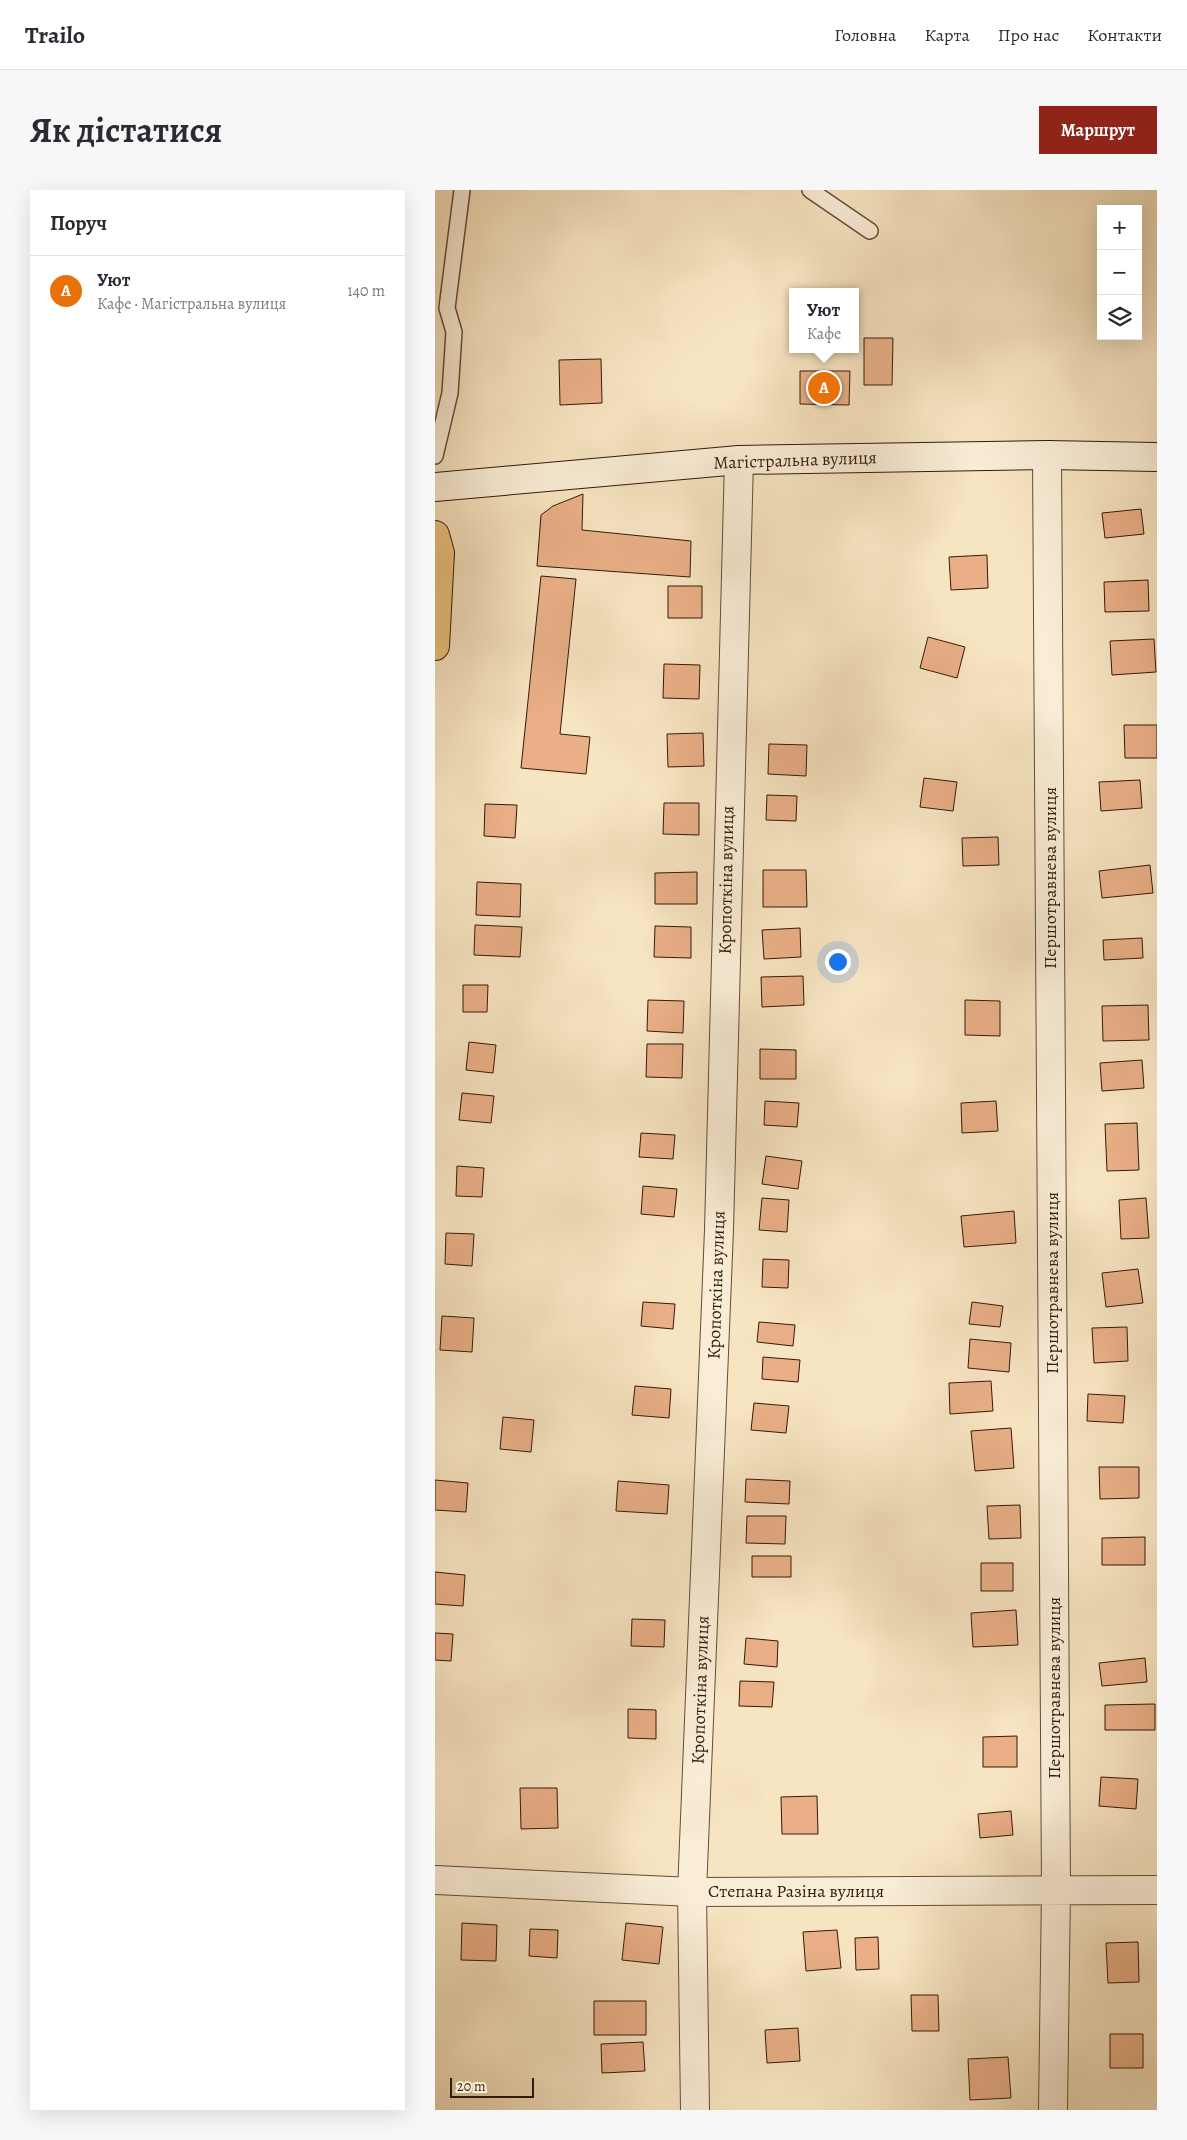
<!DOCTYPE html>
<html lang="uk">
<meta charset="utf-8">
<style>
:root{--surface:#fff;--page:#f7f7f7;--text:#2b2b33;--muted:#7c7c81;--line:#e1e1e2;--accent:#8f2418}
body{margin:0;font-family:Alegreya,serif;background:var(--page);color:var(--text)}
.controls{position:absolute;right:15px;top:15px;display:grid;overflow:hidden;border-radius:0px;box-shadow:0 5px 20px #0002}
.controls button{width:45px;height:45px;display:grid;place-items:center;padding:0;border:0;border-bottom:1px solid var(--line);background:var(--surface);color:var(--text);font:25px sans-serif}
.scale{position:absolute;left:15px;bottom:12px;width:84px;box-sizing:border-box;padding-left:5px;border:2px solid #331a09;border-top:0;font-size:14px;line-height:18px;white-space:nowrap;color:#331a09;-webkit-text-stroke:4px #faedd7;paint-order:stroke}
.you{position:absolute;left:402px;top:771px;width:18px;height:18px;margin:-12px;border:4px solid #fff;border-radius:50%;background:#1a73e8;box-shadow:0 0 0 8px #1a73e833}
.badge{display:grid;place-items:center;width:32px;height:32px;border-radius:50%;background:var(--accent);color:#fff;font-size:16px;font-weight:700}
.pin{position:absolute;translate:-50% -50%;border:2px solid #fff;box-shadow:0 1px 5px #0006}
.popup{position:absolute;left:354px;top:98px;width:70px;height:65px;box-sizing:border-box;display:grid;place-content:center;border-radius:0px;background:var(--surface);filter:drop-shadow(0 1px 4px #0005);font-size:16px;white-space:nowrap;color:var(--muted)}
.popup b{font-size:19px;color:var(--text)}
.popup::after{content:'';position:absolute;left:50%;top:100%;margin-left:-10px;border:10px solid transparent;border-top-color:var(--surface)}
.list{margin:0;padding:0;list-style:none}
h2{display:flex;justify-content:space-between;align-items:center;height:65px;margin:0;padding:0 20px;font-size:21px}
h2 small{font-size:16px;font-weight:400;color:var(--muted)}
.list li{display:grid;grid-template-columns:32px 1fr auto;gap:15px;align-items:center;box-sizing:border-box;height:70px;padding:0 20px;border-top:1px solid var(--line)}
.list b{display:block;font-size:19px;white-space:nowrap}
.list p{margin:0;font-size:16px;white-space:nowrap;color:var(--muted)}
.list em{font-size:16px;font-style:normal;color:var(--muted)}
.icon{flex:none;width:28px;height:28px;fill:none;stroke:currentColor;stroke-width:2;stroke-linecap:round;stroke-linejoin:round}
.map{position:relative;flex:none;width:722px;height:1920px;overflow:hidden;border-radius:0px}
header{display:flex;align-items:center;gap:30px;box-sizing:border-box;height:70px;padding:0 25px;background:var(--surface);border-bottom:1px solid var(--line)}
header strong{font-size:24px}
nav{display:flex;gap:28px;margin-inline-start:auto;font-size:18px}
.intro{display:flex;align-items:center;justify-content:space-between;box-sizing:border-box;height:120px;padding:0 30px}
h1{margin:0;font-size:35px}
.button{padding:12px 22px;border-radius:0px;background:var(--accent);color:#fff;font-size:18px;font-weight:700}
main{display:flex;gap:30px;padding:0 30px}
aside{flex:1;background:var(--surface);border-radius:0px;box-shadow:0 5px 20px #0002}
.map>svg:first-child{display:block}
.building{fill:#eaaf87;stroke:#331a09}
.lines{fill:none;stroke-linecap:round;stroke-linejoin:round}
.lane-casing{stroke:#644c37;stroke-width:18}
.street-casing{stroke:#644c37;stroke-width:30}
.secondary-casing{stroke:#331a09;stroke-width:30}
.primary-casing{stroke:#331a09;stroke-width:30}
.lane{stroke:#faedd7;stroke-width:15}
.street{stroke:#faedd7;stroke-width:28}
.secondary{stroke:#faedd7;stroke-width:28}
.primary{stroke:#ecc280;stroke-width:28}
.labels{text-anchor:middle;dominant-baseline:central;stroke-width:4;stroke-linejoin:round;paint-order:stroke}
.street-label{font-size:18px;fill:#331a09;stroke:#faedd7}
</style>
<header>
<strong>Trailo</strong>
<nav><a>Головна</a><a>Карта</a><a>Про нас</a><a>Контакти</a></nav>
</header>
<div class="intro"><h1>Як дістатися</h1><a class="button">Маршрут</a></div>
<main>
<aside>
<h2>Поруч<small></small></h2>
<ul class="list">
<li><span class="badge" style="background:#e8710a">A</span><div><b>Уют</b><p>Кафе · Магістральна вулиця</p></div><em>140 m</em></li>
</ul>
</aside>
<div class="map">
<svg width="722" height="1920" viewBox="0 0 722 1920">
<rect width="100%" height="100%" fill="#f7e4c1"/>
<filter id="stains"><feTurbulence type="fractalNoise" baseFrequency=".004" numOctaves="4"/><feColorMatrix values="0 0 0 0 .2 0 0 0 0 .09 0 0 0 0 .02 0 0 0 .5 -.17"/></filter>
<radialGradient id="worn" r=".72"><stop offset=".6" stop-color="#630" stop-opacity="0"/><stop offset="1" stop-color="#630" stop-opacity=".3"/></radialGradient>
<!-- building -->
<path class="building" d="M429,148h29l-1,47h-28z
M166,169l1,44 -42,2 -1,-45z
M365,181h50l-1,34 -49,-1z
M148,304l-1,36 109,11 -1,36 -153,-11 4,-51 12,-9z
M706,319l3,25 -39,4 -3,-25z
M552,365l1,33 -37,2 -2,-33z
M106,386l35,3 -16,155 30,3 -4,37 -65,-6z
M713,390l1,31 -44,1 -1,-30z
M233,396h34v32h-34z
M493,447l37,10 -8,31 -37,-10z
M719,449l2,33 -44,3 -2,-34z
M229,474l36,1 -1,34 -36,-1z
M689,535h33v33h-32z
M268,543l1,33 -36,1 -1,-33z
M334,554l38,1 -1,31 -38,-2z
M489,588l33,4 -4,29 -33,-4z
M705,590l2,28 -41,3 -2,-29z
M332,605l30,1 -1,25 -30,-1z
M229,613h35v32l-36,-1z
M50,614l32,1 -2,33 -31,-2z
M563,647l1,28 -36,1 -1,-28z
M715,675l3,28 -51,5 -3,-27z
M328,680h43l1,37h-44z
M262,682v32h-42v-31z
M42,692l44,2 -1,33 -44,-2z
M40,735l47,2 -2,30 -46,-2z
M220,736l36,1v31l-37,-1z
M365,738l1,29 -37,2 -2,-29z
M707,748l1,20 -39,2 -1,-20z
M368,786l1,29 -42,2 -1,-30z
M28,795h25l-1,27h-24z
M213,810l36,1 -1,32 -36,-2z
M530,810l35,1v35l-35,-1z
M713,815l1,35 -46,1 -1,-35z
M34,852l27,3 -3,28 -27,-3z
M212,854h36l-1,34 -36,-1z
M325,859l36,1v29h-36z
M707,870l2,28 -42,3 -2,-28z
M27,903l32,3 -3,27 -32,-3z
M330,911l34,2 -2,24 -33,-2z
M561,911l2,30 -36,2 -1,-30z
M702,933l2,47 -32,1 -2,-47z
M206,943l34,2 -2,24 -34,-2z
M331,966l36,5 -4,28 -36,-5z
M22,976l27,2 -2,29 -26,-1z
M208,996l34,3 -3,28 -33,-3z
M327,1008l27,2 -2,32 -28,-2z
M711,1008l3,40 -28,1 -2,-39z
M579,1021l2,32 -52,4 -3,-31z
M11,1043l28,1 -2,32 -27,-2z
M328,1069l26,1 -1,28 -26,-1z
M703,1079l5,34 -37,4 -4,-34z
M208,1112l32,2 -2,25 -32,-3z
M537,1112l31,4 -3,21 -31,-3z
M7,1126l32,2 -2,34 -32,-2z
M324,1132l36,3 -2,21 -36,-4z
M692,1137l1,34 -34,2 -2,-35z
M535,1149l41,4 -2,29 -41,-4z
M328,1167l37,3 -2,22 -36,-3z
M556,1191l2,30 -43,3 -1,-31z
M200,1196l36,3 -2,29 -37,-3z
M653,1204l37,2 -2,27 -36,-2z
M319,1213l35,3 -3,27 -35,-3z
M68,1227l31,3 -3,32 -31,-3z
M576,1238l3,40 -39,3 -4,-40z
M664,1277h40v31l-39,1z
M311,1289l44,2 -1,23 -44,-2z
M0,1290l33,3 -2,29 -31,-2z
M183,1291l51,4 -2,29 -51,-3z
M585,1315l1,33 -32,1 -2,-33z
M312,1326h39l-1,28 -39,-1z
M710,1347v28h-43v-27z
M317,1366h39v21h-39z
M546,1373h32v28h-32z
M0,1382l30,3 -2,31 -28,-2z
M581,1420l2,35 -45,2 -2,-34z
M197,1429l33,1 -1,27 -33,-1z
M0,1443l18,1 -2,27 -16,-1z
M311,1448l32,3 -1,26 -33,-3z
M710,1468l2,24 -45,4 -3,-23z
M305,1491l34,1 -2,25 -33,-1z
M720,1514v26h-50v-25z
M193,1519l28,1v29l-28,-1z
M582,1546v31h-34v-30z
M666,1587l37,2 -2,30 -37,-3z
M85,1598h37l1,40 -37,1z
M382,1606l1,38h-36l-1,-37z
M576,1621l2,24 -33,3 -2,-24z
M27,1733l35,2 -1,36 -35,-1z
M191,1733l37,4 -4,37 -37,-4z
M95,1739l28,1 -1,28 -28,-2z
M402,1740l4,38 -35,3 -3,-39z
M443,1747l1,32 -23,1 -1,-32z
M703,1752l1,40 -31,1 -2,-40z
M476,1805h27l1,36h-27z
M159,1811h52v34h-52z
M363,1838l2,33 -33,2 -2,-33z
M675,1844h33v34h-33z
M208,1852l2,29 -43,2 -1,-29z
M573,1867l3,41 -41,2 -2,-41z"/>
<g class="lines">
<defs>
<path id="lane" d="M375,0l60,41
M0,266l15,-63 4,-61 -7,-24 15,-118"/>
<path id="street" d="M612,265l9,1435 -3,220
M0,1690l257,12 465,-2
M260,1920l-3,-218 27,-662 20,-770"/>
<path id="secondary" d="M0,297l304,-27 308,-5 110,2"/>
<path id="primary" d="M0,345l5,18 -5,93"/>
</defs>
<!-- lane casing -->
<use href="#lane" class="lane-casing"/>
<!-- street casing -->
<use href="#street" class="street-casing"/>
<!-- secondary casing -->
<use href="#secondary" class="secondary-casing"/>
<!-- primary casing -->
<use href="#primary" class="primary-casing"/>
<!-- lane -->
<use href="#lane" class="lane"/>
<!-- street -->
<use href="#street" class="street"/>
<!-- secondary -->
<use href="#secondary" class="secondary"/>
<!-- primary -->
<use href="#primary" class="primary"/>
</g>
<g class="labels">
<!-- street labels -->
<g class="street-label">
<text transform="translate(360 270) rotate(-2)">Магістральна вулиця</text>
<text transform="translate(615 688) rotate(-90)">Першотравнева вулиця</text>
<text transform="translate(291 690) rotate(-89)">Кропоткіна вулиця</text>
<text transform="translate(617 1093) rotate(-90)">Першотравнева вулиця</text>
<text transform="translate(281 1095) rotate(-88)">Кропоткіна вулиця</text>
<text transform="translate(619 1498) rotate(-90)">Першотравнева вулиця</text>
<text transform="translate(265 1500) rotate(-88)">Кропоткіна вулиця</text>
<text x="361" y="1701">Степана Разіна вулиця</text>
</g>
</g>
<rect width="100%" height="100%" filter="url(#stains)"/>
<rect width="100%" height="100%" fill="url(#worn)"/>
</svg>
<div class="controls">
<button>+</button>
<button>−</button>
<button><svg class="icon" aria-label="layers" viewBox="0 0 24 24"><path d="M12 4l9 5-9 5-9-5zM3 14l9 5 9-5"/></svg></button>
</div>
<div class="scale">20 m</div>
<div class="you"></div>
<div class="pin badge" style="left:389px;top:198px;background:#e8710a">A</div>
<div class="popup"><b>Уют</b>Кафе</div>
</div>
</main>
